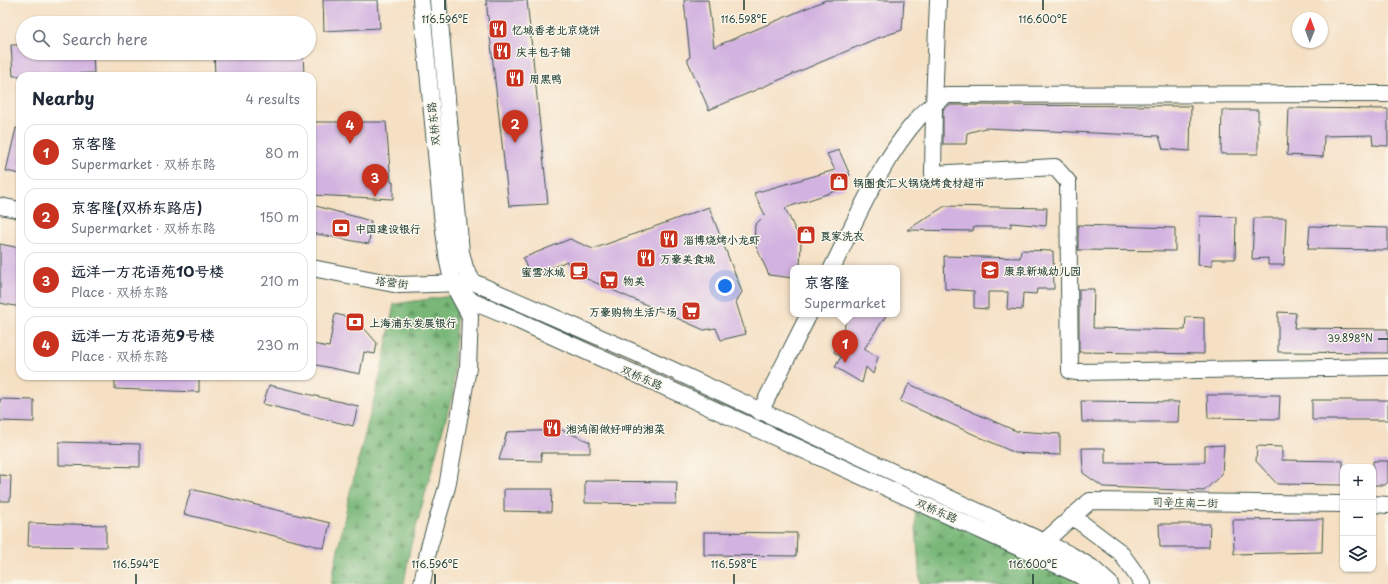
<!DOCTYPE html>
<meta charset="utf-8">
<style>
:root{--surface:#fff;--page:#f6f6f7;--text:#1f2937;--muted:#747a83;--line:#e0e1e3;--accent:#c8321e}
body{margin:0;font-family:"Playpen Sans","LXGW WenKai TC",sans-serif;background:var(--page);color:var(--text)}
.controls{position:absolute;right:12px;bottom:12px;display:grid;overflow:hidden;border-radius:8px;box-shadow:0 1px 3px #0004}
.controls button{width:36px;height:36px;display:grid;place-items:center;padding:0;border:0;border-bottom:1px solid var(--line);background:var(--surface);color:var(--text);font:20px sans-serif}
.compass{position:absolute;left:1292px;top:12px;width:36px;height:36px;border-radius:50%;background:var(--surface);box-shadow:0 1px 3px #0004;rotate:1deg}
.you{position:absolute;left:725px;top:286px;width:14px;height:14px;margin:-10px;border:3px solid #fff;border-radius:50%;background:#1a73e8;box-shadow:0 0 0 6px #1a73e833}
.badge{display:grid;place-items:center;width:26px;height:26px;border-radius:50%;background:var(--accent);color:#fff;font-size:13px;font-weight:700}
.pin{position:absolute;translate:-50% -33px;filter:drop-shadow(0 1px 2px #0008)}
.pin::after{content:'';position:absolute;top:21px;width:14px;height:12px;background:inherit;clip-path:polygon(0 0,100% 0,50% 100%)}
.popup{position:absolute;left:790px;top:265px;width:110px;height:52px;box-sizing:border-box;display:grid;place-content:center;border-radius:8px;background:var(--surface);filter:drop-shadow(0 1px 3px #0005);font-size:13px;white-space:nowrap;color:var(--muted)}
.popup b{font-size:15px;color:var(--text)}
.popup::after{content:'';position:absolute;left:50%;top:100%;margin-left:-8px;border:8px solid transparent;border-top-color:var(--surface)}
.list{margin:0;padding:0;list-style:none}
h2{display:flex;justify-content:space-between;align-items:center;height:52px;margin:0;padding:0 16px;font-size:17px}
h2 small{font-size:13px;font-weight:400;color:var(--muted)}
.list li{display:grid;grid-template-columns:26px 1fr auto;gap:12px;align-items:center;box-sizing:border-box;height:56px;margin:0 8px 8px;padding:0 8px;border:1px solid var(--line);border-radius:12px}
.list b{display:block;font-size:15px;white-space:nowrap}
.list p{margin:0;font-size:13px;white-space:nowrap;color:var(--muted)}
.list em{font-size:13px;font-style:normal;color:var(--muted)}
.icon{flex:none;width:22px;height:22px;fill:none;stroke:currentColor;stroke-width:2;stroke-linecap:round;stroke-linejoin:round}
.map{position:relative;flex:none;width:1388px;height:584px;overflow:hidden}
.search{position:absolute;background:var(--surface);box-shadow:0 1px 3px #0004;left:16px;top:16px;width:300px;height:44px;display:flex;align-items:center;gap:10px;box-sizing:border-box;padding:0 14px;border-radius:22px;color:var(--muted);font-size:15px}
.panel{position:absolute;background:var(--surface);box-shadow:0 1px 3px #0004;left:16px;top:72px;width:300px;height:308px;border-radius:12px}
.map>svg:first-child{display:block}
.forest{fill:url(#forest-firs);stroke:#4c7a56}
.building{fill:#d2b2e0}
.lines{fill:none;stroke-linecap:round;stroke-linejoin:round}
.minor-casing{stroke:#3f554a;stroke-width:18}
.minor{stroke:#fff;stroke-width:16}
.ticks{fill:none;stroke:#1f3d34;stroke-width:1.5}
.labels{text-anchor:middle;dominant-baseline:central;stroke-width:3;stroke-linejoin:round;paint-order:stroke}
.poi-label{font-size:11px;font-weight:bold;fill:#1f3d34;stroke:#fbf7ec;text-anchor:start}
.street-label{font-size:11px;fill:#1f3d34;stroke:#fbf7ec}
.ticks-label{font-size:10px;text-anchor:middle;fill:#1f3d34;stroke:#fbf7ec;stroke-width:3;stroke-linejoin:round;paint-order:stroke}
</style>
<div class="map">
<svg width="1388" height="584" viewBox="0 0 1388 584">
<defs>
<pattern id="forest-firs" width="22" height="20" patternUnits="userSpaceOnUse"><rect width="22" height="20" fill="#78b778"/><path d="M5 1l3.5 6h-7zM16 11l3.5 6h-7z" fill="#629663"/></pattern>
</defs>
<rect width="100%" height="100%" fill="#fbf7ec"/>
<filter id="ink" filterUnits="userSpaceOnUse"><feTurbulence type="fractalNoise" baseFrequency=".025" numOctaves="2"/><feDisplacementMap in="SourceGraphic" scale="8" xChannelSelector="R" yChannelSelector="G"/><feConvolveMatrix kernelMatrix="1 2 1 2 8 2 1 2 1" color-interpolation-filters="sRGB"/></filter>
<filter id="wash" filterUnits="userSpaceOnUse"><feTurbulence type="fractalNoise" baseFrequency=".012" numOctaves="4" result="noise"/><feDisplacementMap in="SourceGraphic" scale="16" xChannelSelector="R" yChannelSelector="G"/><feGaussianBlur stdDeviation="0.9" result="paint"/><feColorMatrix in="noise" values="0 0 0 0 0 0 0 0 0 0 0 0 0 0 0 0 0 1.4 0 .05"/><feComposite in="paint" operator="in"/></filter>
<g filter="url(#wash)">
<rect width="100%" height="100%" fill="#f5e0c4"/>
<!-- forest -->
<path class="forest" d="M457,295l-4,98 -43,156 -6,35h-73l18,-88 33,-128 12,-64z
M914,499l169,85h-163z"/>
<g id="blocks">
<!-- building -->
<path class="building" d="M323,0h55l2,28 -56,3z
M486,0h41l21,204 -39,2z
M684,0h24l6,47 112,-47h78l-2,30 -27,9 -166,71 -22,-51 3,-2z
M11,45h12v8h70l1,20 -81,3z
M214,53h89l1,23h-89z
M949,105l242,1 -1,45 -27,-2 -4,-13 -174,-8 -18,5 -1,11h-23v-35z
M1289,108l99,1v37l-15,-1 -1,-10 -48,1 -1,21 -36,-2z
M1222,110h36v44h-37z
M312,122h74l5,60h2v17l-81,-4z
M16,128h4v46l-14,-3z
M839,150l11,25 -10,2 5,11 -60,20 16,34 -1,26h-7v10l-24,-3 -15,-33 1,-17 10,-10 -11,-22 81,-23 -8,-16z
M312,205l59,16 -2,23 -57,-11z
M945,206l102,2 -1,18 -35,-3v4h-37l-1,4 -66,-1z
M709,207l33,85 -6,10 10,32 -25,6 -5,-12 -12,2 -133,-58 -4,-11 -37,16 -7,-19 47,-19 23,10z
M1200,216l36,1 -1,42h-23v7l-14,-1z
M1254,218h32l-2,47h-16v-7l-16,1z
M1078,225l97,3v23l-97,-1z
M1310,226l78,2v22l-80,-1z
M0,244l20,4v59l-20,-4z
M1021,250l32,1 1,38h-17l-1,5 -13,-1 -1,17 -15,-1 1,-17h-20v17l-14,-1v-17l-29,-2 -1,-33 76,2z
M1079,289h15l-1,39 92,2 1,-13 18,1v36l-125,-2z
M1278,312l18,1 -2,15 94,1v24l-110,-1z
M335,314l21,5 21,24 -2,11 -11,-2 -4,22 -48,-10v-20l17,3z
M846,314h41l-23,35 14,8 -5,17 -7,-7 -4,16 -27,-16 6,-10 -7,-5 10,-19z
M115,376h84v16l-84,-3z
M909,384l107,47 44,3v21l-45,-2 -115,-52z
M269,385l89,21 -5,20 -90,-22z
M1207,395h73l-1,24 -71,-1z
M0,399l34,1v22l-34,-1z
M1312,400h76v20h-76z
M1081,401l98,1 -1,20h-96z
M562,430l28,12v11h-49l1,8 -43,-1 8,-28z
M59,442l81,2v23l-81,-2z
M1224,445l-2,29 -18,17 -101,-4 -20,-14 -1,-25h23v15l100,-1v-16z
M1257,446l25,1v13l61,1v24l-66,-1 -21,-23z
M1373,461h15v21l-3,3h-12z
M0,475l11,1 -1,25h-10z
M585,481l92,1 -1,22 -91,-1z
M191,489l139,34 -6,25 -140,-34z
M504,489h48l-1,23 -47,-1z
M1323,519l-1,33 -88,2 -1,-34z
M29,523l77,2v22l-78,-1z
M1159,524h51l-1,23h-49z
M704,532l93,1 -1,23 -92,-1z"/>
</g>
</g>
<g filter="url(#ink)">
<use href="#blocks" fill-opacity="0" stroke="#3f554a" stroke-width="1"/>
<g class="lines">
<defs>
<path id="minor" d="M421,0l21,215 6,47 5,22 20,18 46,19 527,239 33,15 14,9
M438,0l23,252 4,16 8,14 165,72 406,188 27,13 20,12 19,17
M938,0l-4,105 -1,69 122,-7 13,15 2,189 7,1 311,-5
M0,206l20,4
M312,268l87,17 65,-2
M832,268c26,-52 49,-108 88,-152 7,-8 17,-14 26,-21l442,-1
M760,412l49,-98
M1373,504l15,1
M1072,516l48,36 23,32
M1044,542l46,-41 253,3
M422,584l7,-37 18,-60 21,-119 2,-52 -13,-24"/>
</defs>
<!-- minor casing -->
<use href="#minor" class="minor-casing"/>
<!-- minor -->
<use href="#minor" class="minor"/>
</g>
</g>
<!-- ticks -->
<path class="ticks" d="M445,10v-10M744,10v-10M1043,10v-10M1378,339h10M136,584v-10M435,584v-10M734,584v-10M1033,584v-10"/>
<!-- icons -->
<defs>
<symbol id="restaurant-square" viewBox="-11 -11 22 22"><rect x="-9" y="-9" width="18" height="18" rx="4" fill="#c8321e" stroke="#fbf7ec"/><path d="M-5-6h1v4h1v-4h1v4h1v-4h1v5L-1.5 .5V6h-2V.5L-5-1ZM5-6V6H3V1.5H1.5Q1.5-4 5-6Z" fill="#fff"/></symbol>
<symbol id="shop-square" viewBox="-11 -11 22 22"><rect x="-9" y="-9" width="18" height="18" rx="4" fill="#c8321e" stroke="#fbf7ec"/><path d="M-5-2.5h2.3a2.7 3.5 0 0 1 5.4 0H5L5.5 6h-11ZM-1.5-2.5h3a1.5 2.3 0 0 0-3 0Z" fill="#fff"/></symbol>
<symbol id="bank-square" viewBox="-11 -11 22 22"><rect x="-9" y="-9" width="18" height="18" rx="4" fill="#c8321e" stroke="#fbf7ec"/><path d="M-6-4H6V4H-6ZM0-2.3a2.3 2.3 0 1 0 0 4.6a2.3 2.3 0 1 0 0-4.6Z" fill="#fff"/></symbol>
<symbol id="school-square" viewBox="-11 -11 22 22"><rect x="-9" y="-9" width="18" height="18" rx="4" fill="#c8321e" stroke="#fbf7ec"/><path d="M0-5L7-2L0 1L-7-2ZM-4 1L0 2.5L4 1V4Q0 6-4 4Z" fill="#fff"/></symbol>
<symbol id="cafe-square" viewBox="-11 -11 22 22"><rect x="-9" y="-9" width="18" height="18" rx="4" fill="#c8321e" stroke="#fbf7ec"/><path d="M-5.5-4.5H6V0H3Q3 3.5 0 3.5H-2.5Q-5.5 3.5-5.5 0ZM3-3.2v2h1.7v-2ZM-6 4.5H4V6H-6Z" fill="#fff"/></symbol>
<symbol id="supermarket-square" viewBox="-11 -11 22 22"><rect x="-9" y="-9" width="18" height="18" rx="4" fill="#c8321e" stroke="#fbf7ec"/><path d="M-6-5.5h2.5l.6 2H6L4.5 2H-2.5L-4.4-4H-6ZM-1.5 3.2a1.3 1.3 0 1 0 .1 0ZM3 3.2a1.3 1.3 0 1 0 .1 0Z" fill="#fff"/></symbol>
</defs>
<g fill-rule="evenodd">
<use href="#restaurant-square" x="487" y="18" width="22" height="22"/>
<use href="#restaurant-square" x="491" y="40" width="22" height="22"/>
<use href="#restaurant-square" x="504" y="67" width="22" height="22"/>
<use href="#shop-square" x="828" y="171" width="22" height="22"/>
<use href="#bank-square" x="330" y="217" width="22" height="22"/>
<use href="#shop-square" x="795" y="224" width="22" height="22"/>
<use href="#restaurant-square" x="658" y="228" width="22" height="22"/>
<use href="#restaurant-square" x="635" y="247" width="22" height="22"/>
<use href="#school-square" x="979" y="259" width="22" height="22"/>
<use href="#cafe-square" x="568" y="260" width="22" height="22"/>
<use href="#supermarket-square" x="598" y="269" width="22" height="22"/>
<use href="#supermarket-square" x="680" y="300" width="22" height="22"/>
<use href="#bank-square" x="344" y="311" width="22" height="22"/>
<use href="#restaurant-square" x="541" y="417" width="22" height="22"/>
</g>
<g class="labels">
<!-- poi labels -->
<g class="poi-label">
<text x="512" y="29">忆城香老北京烧饼</text>
<text x="516" y="51">庆丰包子铺</text>
<text x="529" y="78">周黑鸭</text>
<text x="853" y="182">锅圈食汇火锅烧烤食材超市</text>
<text x="355" y="228">中国建设银行</text>
<text x="820" y="235">良家洗衣</text>
<text x="683" y="239">淄博烧烤小龙虾</text>
<text x="660" y="258">万豪美食城</text>
<text x="1004" y="270">康泉新城幼儿园</text>
<text x="565" y="271" text-anchor="end">蜜雪冰城</text>
<text x="623" y="280">物美</text>
<text x="677" y="311" text-anchor="end">万豪购物生活广场</text>
<text x="369" y="322">上海浦东发展银行</text>
<text x="566" y="428">湘鸿阁做好呷的湘菜</text>
</g>
<!-- street labels -->
<g class="street-label">
<text transform="translate(433 124) rotate(-96)">双桥东路</text>
<text transform="translate(392 282) rotate(7)">塔营街</text>
<text transform="translate(642 377) rotate(24)">双桥东路</text>
<text transform="translate(1185 502) rotate(1)">司辛庄南二街</text>
<text transform="translate(937 510) rotate(24)">双桥东路</text>
</g>
</g>
<g class="ticks-label">
<text x="445" y="23">116.596°E</text>
<text x="744" y="23">116.598°E</text>
<text x="1043" y="23">116.600°E</text>
<text x="1350" y="342">39.898°N</text>
<text x="136" y="568">116.594°E</text>
<text x="435" y="568">116.596°E</text>
<text x="734" y="568">116.598°E</text>
<text x="1033" y="568">116.600°E</text>
</g>
</svg>
<div class="controls">
<button>+</button>
<button>−</button>
<button><svg class="icon" aria-label="layers" viewBox="0 0 24 24"><path d="M12 4l9 5-9 5-9-5zM3 14l9 5 9-5"/></svg></button>
</div>
<svg class="compass" viewBox="-18 -18 36 36"><path d="M0-13l5 13h-10z" fill="#e53935"/><path d="M0 13l5-13h-10z" fill="#747a83"/></svg>
<div class="you"></div>
<div class="pin badge" style="left:845px;top:363px">1</div>
<div class="popup"><b>京客隆</b>Supermarket</div>
<div class="pin badge" style="left:515px;top:143px">2</div>
<div class="pin badge" style="left:375px;top:197px">3</div>
<div class="pin badge" style="left:350px;top:144px">4</div>
<div class="search"><svg class="icon" aria-label="search" viewBox="0 0 24 24"><circle cx="10" cy="10" r="6"/><path d="M15 15l6 6"/></svg>Search here</div>
<section class="panel">
<h2>Nearby<small>4 results</small></h2>
<ul class="list">
<li><span class="badge">1</span><div><b>京客隆</b><p>Supermarket · 双桥东路</p></div><em>80 m</em></li>
<li><span class="badge">2</span><div><b>京客隆(双桥东路店)</b><p>Supermarket · 双桥东路</p></div><em>150 m</em></li>
<li><span class="badge">3</span><div><b>远洋一方花语苑10号楼</b><p>Place · 双桥东路</p></div><em>210 m</em></li>
<li><span class="badge">4</span><div><b>远洋一方花语苑9号楼</b><p>Place · 双桥东路</p></div><em>230 m</em></li>
</ul>
</section>
</div>
